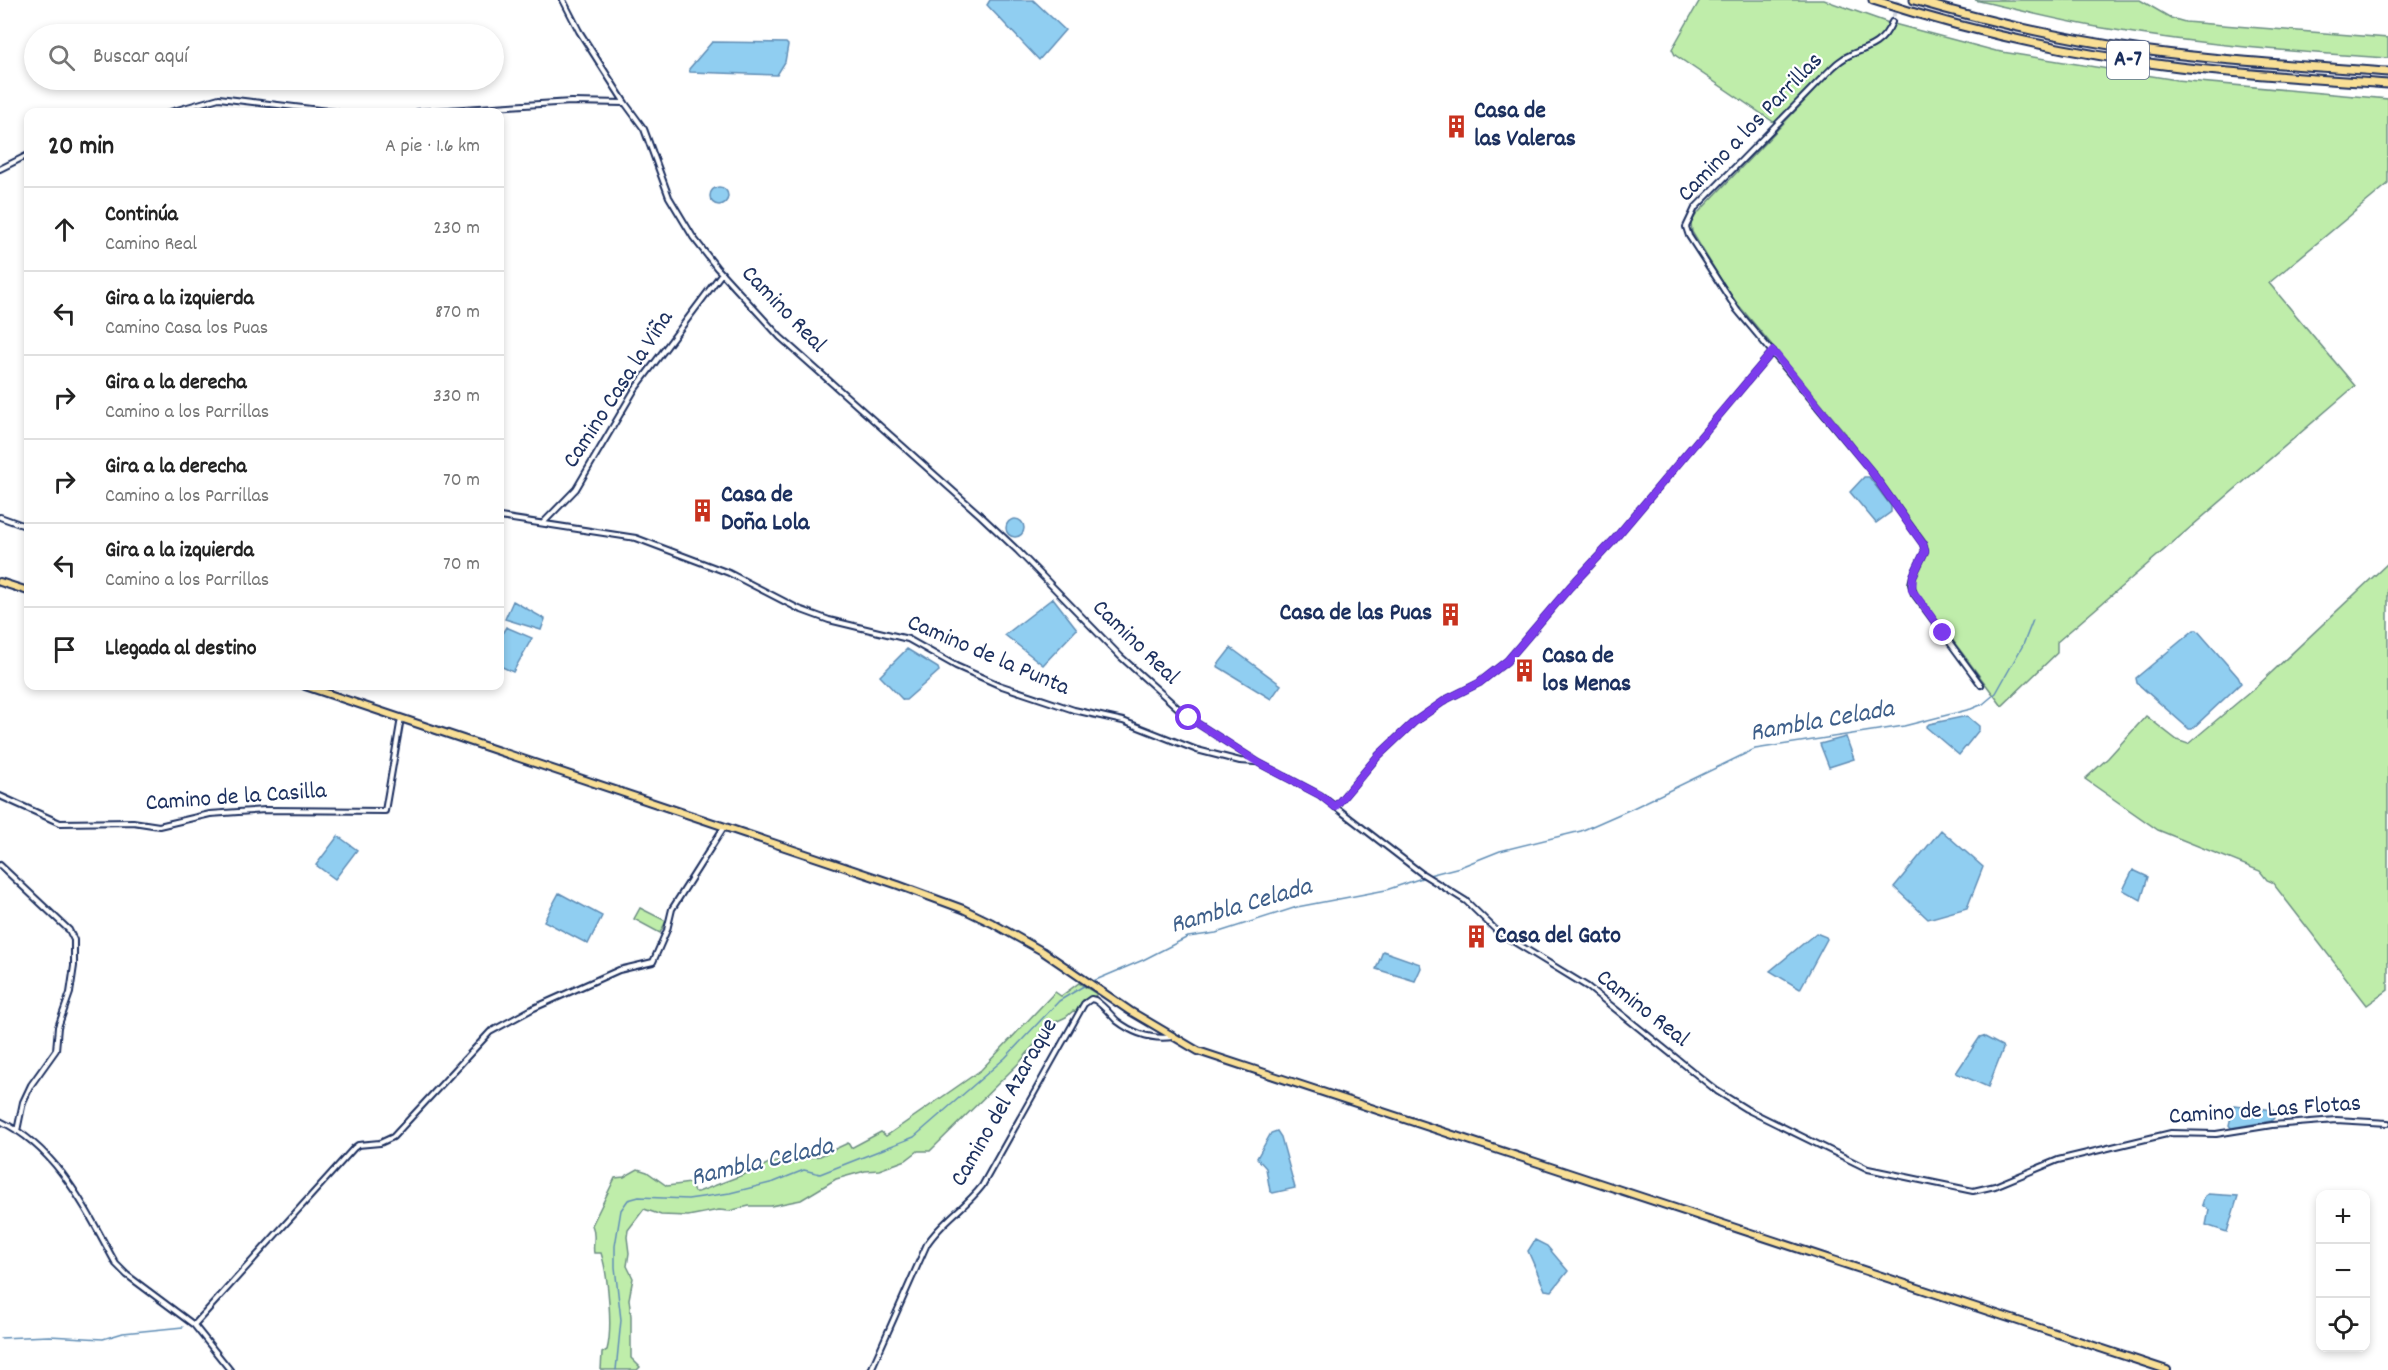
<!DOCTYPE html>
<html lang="es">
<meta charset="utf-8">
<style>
:root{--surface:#fff;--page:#f2f2f2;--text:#222;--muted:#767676;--line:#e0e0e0}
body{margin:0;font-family:Dekko,sans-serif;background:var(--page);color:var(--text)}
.controls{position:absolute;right:18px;bottom:18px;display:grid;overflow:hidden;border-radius:12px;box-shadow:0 3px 9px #0003}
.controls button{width:54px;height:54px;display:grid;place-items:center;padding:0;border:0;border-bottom:2px solid var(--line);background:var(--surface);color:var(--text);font:30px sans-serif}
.stop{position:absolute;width:18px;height:18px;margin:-14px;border:4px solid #7c3aed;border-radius:50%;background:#fff}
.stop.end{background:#7c3aed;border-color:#fff;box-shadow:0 2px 6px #0008}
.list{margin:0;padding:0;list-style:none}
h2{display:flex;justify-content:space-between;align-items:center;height:78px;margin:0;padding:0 24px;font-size:26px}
h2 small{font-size:20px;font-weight:400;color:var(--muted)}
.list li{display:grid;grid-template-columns:39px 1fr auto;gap:18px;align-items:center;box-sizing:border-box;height:84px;padding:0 24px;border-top:2px solid var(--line)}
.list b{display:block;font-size:22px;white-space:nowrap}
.list p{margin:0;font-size:20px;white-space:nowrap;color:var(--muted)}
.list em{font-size:20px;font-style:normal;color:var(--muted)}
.icon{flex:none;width:33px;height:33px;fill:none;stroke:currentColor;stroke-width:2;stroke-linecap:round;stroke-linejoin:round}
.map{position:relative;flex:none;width:2388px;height:1370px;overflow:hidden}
.search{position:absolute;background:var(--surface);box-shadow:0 3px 9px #0003;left:24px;top:24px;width:480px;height:66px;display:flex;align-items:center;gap:15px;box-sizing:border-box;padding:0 21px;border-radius:33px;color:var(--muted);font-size:22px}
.panel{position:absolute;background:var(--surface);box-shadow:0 3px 9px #0003;left:24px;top:108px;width:480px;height:582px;border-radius:12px}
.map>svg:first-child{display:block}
.green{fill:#bfedaa;stroke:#6d8e84;stroke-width:1.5}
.water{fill:#90cef1;stroke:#618eb6;stroke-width:1.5}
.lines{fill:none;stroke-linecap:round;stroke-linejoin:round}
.stream{stroke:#618eb6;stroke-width:1.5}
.minor-tunnel{stroke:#d1d5df;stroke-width:4;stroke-dasharray:4 2;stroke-linecap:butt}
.minor-casing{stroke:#1b2f5e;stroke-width:8}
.primary-casing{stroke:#1b2f5e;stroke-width:10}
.motorway-casing{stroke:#1b2f5e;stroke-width:11}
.minor{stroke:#fff;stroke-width:4}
.primary{stroke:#f9df96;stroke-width:6}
.motorway{stroke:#f9df96;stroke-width:7}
.route{stroke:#7c3aed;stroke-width:8}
.labels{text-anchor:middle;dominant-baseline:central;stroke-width:4.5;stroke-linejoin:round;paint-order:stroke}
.shield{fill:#fff;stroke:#5f6d8e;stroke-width:1.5}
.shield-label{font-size:22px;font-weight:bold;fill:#1b2f5e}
.poi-label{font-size:24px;font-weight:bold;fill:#1b2f5e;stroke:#fff;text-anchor:start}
.street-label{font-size:24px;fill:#1b2f5e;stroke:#fff}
.water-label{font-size:26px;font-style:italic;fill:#3e5f8a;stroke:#fff}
</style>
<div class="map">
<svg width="2388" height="1370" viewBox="0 0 2388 1370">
<rect width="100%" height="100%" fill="#fff"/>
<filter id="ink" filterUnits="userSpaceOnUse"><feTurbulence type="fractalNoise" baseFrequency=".0167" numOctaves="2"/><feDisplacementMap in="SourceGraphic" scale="12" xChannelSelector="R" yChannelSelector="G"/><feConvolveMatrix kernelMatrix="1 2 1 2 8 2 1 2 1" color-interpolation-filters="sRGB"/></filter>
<g filter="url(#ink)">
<!-- green -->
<path class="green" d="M1700,0h124l65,23c-10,25 -23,20 -43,32 -23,13 -51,48 -71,68l-100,-68 -3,-6z
M1975,0h165l31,18 14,4 203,16v20c-94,-6 -186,-13 -279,-29 -45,-7 -90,-19 -134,-29z
M1894,24l102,27 181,29 211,19v85l-119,99 86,103 -298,256v11l-55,53 -85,-113c-6,-15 5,-29 11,-43l-3,-10 -79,-106 -115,-138 -39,-64 -1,-9 5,-8 143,-150c20,-15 44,-15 55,-41z
M2388,563v427l-21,15 -95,-123 -5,-2 -7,-9 -102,-41 -73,-51 23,-21 38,-42 31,24 11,4 68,-57z
M640,908l26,13 -6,12 -26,-14z
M1079,983l18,11 -4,4 -10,2 -6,12 -4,-1 -7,6 -15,7 -30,37 -91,90h-12l-12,9 -27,10 -14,1 -29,8 -35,21 -30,6h-22l-20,5 -10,-1 -31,6 -27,-1 -17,-6 -16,21 -1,7 2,16 -2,13 6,12 -4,21 2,17v42l9,9 -3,3h-36l1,-17 5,-3c6,-22 1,-76 -6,-97h-7c-2,-10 3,-17 -2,-28l23,-47 9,-1 14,-8 9,3 20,14 23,-3 4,9h4l55,-21 16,-8 51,-7 28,-13 3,5 30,-16 5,4 95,-66 74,-78 6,4z"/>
<!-- water -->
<path class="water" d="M990,0h43l32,30 -26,30 -52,-55z
M712,42l74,1 2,2 -3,17 -8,13 -87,-3 -1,-3z
M710 196a9 9 0 1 1 18 0a9 9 0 1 1-18 0Z
M1864,477h5l22,29v6l-15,11 -26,-31z
M1006 528a9 9 0 1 1 18 0a9 9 0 1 1-18 0Z
M1053,598l24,31 -34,36 -38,-30z
M513,601l32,18 -4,11 -36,-11z
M506,627l26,11 -19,34 -13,-6v-29z
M2194,630h3l41,47 3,6 -49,46h-3l-52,-46 -1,-5z
M1231,648l50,37 -10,14 -54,-33z
M907,649l31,19 1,3 -33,29h-3l-23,-24z
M1967,716l12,10v4l-20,25 -33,-28 3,-3z
M1846,737l8,22 -25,8 -9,-23z
M1941,830l42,37 -16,41 -39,11 -34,-32z
M338,836l19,14 -22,29 -19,-14z
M2133,870l15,7 -7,23 -18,-10z
M559,893l43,23 -14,28 -44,-23z
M1816,933l10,4 1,2 -27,50 -30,-18z
M1383,951l37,13 1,4 -6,13 -39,-12z
M1983,1036l19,10 1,3 -15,38 -32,-14 24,-36z
M2234,1105l39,5 1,8 -3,3 -40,7 -2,-3z
M1277,1131l4,6 14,51 -22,5 -3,-2 -4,-23 -9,-10 14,-25z
M2208,1194l30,2 -11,36 -21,-7 3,-15 -7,-5 3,-9z
M1535,1240l12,6 21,25 -16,20 -7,-1 -17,-39z"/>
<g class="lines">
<!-- stream -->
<path class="stream" d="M1429,875l31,-8 40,-16 81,-20 50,-22 124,-60 149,-23 67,-17 12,-5 13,-11 27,-48 10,-25
M1091,982l52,-22 45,-23 28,-4 81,-26 89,-17 39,-13
M0,1338l49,-2 54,3 20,-6 60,-6
M616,1370l5,-50 -6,-53v-21l6,-36 7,-10 11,-3 49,2 42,-6 44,-11 30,-12 16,4 94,-37 91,-79 54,-57 28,-17"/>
<!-- minor-tunnel -->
<path class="minor-tunnel" d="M1892,22l6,-22"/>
<defs>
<path id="minor" d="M563,0l16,31 46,72 19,26 25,68 24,40 24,31 63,69 200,178 37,35 104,107 68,61 70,45 61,32 101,78 45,28 32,31 90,55 129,104 29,18 122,60 105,22 22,-5 63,-26 113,-27 45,1 56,-9 64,-5 52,3
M1892,22c-8,20 -21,25 -40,32 -10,4 -17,11 -24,18l-133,136 -9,19 3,9 48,74 134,161 52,73 2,7 -12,25 -2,8 3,10 67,91
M170,112l49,-14 117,14
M418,112l153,-10 54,1
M0,169l28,-14
M0,517l28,10
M500,517l136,21 93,35 70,36 30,11 79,19 48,27 43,19 75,25 49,11 74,29 43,11 15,1
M543,523l33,-34 59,-100 87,-116
M0,796l60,27 73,-1 26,4 51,-12 55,-4 120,1 16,-93
M1335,807l43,-51 36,-34 33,-23 32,-16 28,-22 63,-74 43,-46 160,-190
M0,865l69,65 5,10v26l-4,27 -12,34 -2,23 -25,35 -8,17 -6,29
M0,1121c59,28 86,89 116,143l11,11 67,50 36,45
M194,1325l160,-177 4,-3 22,-2 13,-6 97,-105 44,-24 85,-38 34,-8 14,-32 5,-21 52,-82
M871,1370l56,-126c15,-23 38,-36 55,-58l102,-182 7,-5 4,1c9,6 15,14 22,21 17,13 35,19 56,16"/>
<path id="primary" d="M0,582l28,9
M305,686l593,199 65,24 29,14 50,28 88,60 68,40 969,319"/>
<path id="motorway" d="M1873,0c99,32 203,55 306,67 70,8 139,12 209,17
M1914,0c75,22 151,39 228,50 81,11 164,16 246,22"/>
</defs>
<!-- minor casing -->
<use href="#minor" class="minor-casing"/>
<!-- primary casing -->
<use href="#primary" class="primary-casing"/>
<!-- motorway casing -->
<use href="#motorway" class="motorway-casing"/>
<!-- minor -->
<use href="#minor" class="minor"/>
<!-- primary -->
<use href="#primary" class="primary"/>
<!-- motorway -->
<use href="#motorway" class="motorway"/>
</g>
</g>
<g class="lines" filter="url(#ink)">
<!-- route -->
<path class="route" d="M1189,718l70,45 61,32 15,12 43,-51 36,-34 33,-23 32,-16 28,-22 63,-74 43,-46 160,-190 98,120 52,73 2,7 -12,25 -1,14 31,43"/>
</g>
<!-- icons -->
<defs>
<symbol id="building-bare" viewBox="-9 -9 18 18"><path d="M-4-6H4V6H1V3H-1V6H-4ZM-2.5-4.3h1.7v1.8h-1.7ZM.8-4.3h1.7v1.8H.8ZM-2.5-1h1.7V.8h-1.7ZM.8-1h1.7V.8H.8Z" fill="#c8321e" stroke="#fff" stroke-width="2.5" paint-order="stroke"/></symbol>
</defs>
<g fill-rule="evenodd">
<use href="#building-bare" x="1440" y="110" width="33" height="33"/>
<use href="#building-bare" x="686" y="494" width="33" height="33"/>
<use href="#building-bare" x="1434" y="598" width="33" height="33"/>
<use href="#building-bare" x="1508" y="654" width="33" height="33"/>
<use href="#building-bare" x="1460" y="920" width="33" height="33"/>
</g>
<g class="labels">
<!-- shield labels -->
<rect class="shield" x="2107" y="41" width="42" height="38" rx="4.5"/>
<g class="shield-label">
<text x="2128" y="60">A-7</text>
</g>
<!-- poi labels -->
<g class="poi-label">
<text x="1474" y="112">Casa de<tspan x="1474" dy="28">las Valeras</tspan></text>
<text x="721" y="496">Casa de<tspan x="721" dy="28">Doña Lola</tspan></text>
<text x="1432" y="614" text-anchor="end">Casa de las Puas</text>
<text x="1542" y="657">Casa de<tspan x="1542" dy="28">los Menas</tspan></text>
<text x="1495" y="937">Casa del Gato</text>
</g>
<!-- street labels -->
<g class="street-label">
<text transform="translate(1751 128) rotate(-46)">Camino a los Parrillas</text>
<text transform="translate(783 310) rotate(46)">Camino Real</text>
<text transform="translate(619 390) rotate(-57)">Camino Casa la Viña</text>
<text transform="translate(1135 643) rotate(44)">Camino Real</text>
<text transform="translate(988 656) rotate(23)">Camino de la Punta</text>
<text transform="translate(236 798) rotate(-4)">Camino de la Casilla</text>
<text transform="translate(1642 1009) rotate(38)">Camino Real</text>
<text transform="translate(1005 1103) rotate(-60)">Camino del Azaraque</text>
<text transform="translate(2265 1111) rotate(-4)">Camino de Las Flotas</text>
</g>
<!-- water labels -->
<g class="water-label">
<text transform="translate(1822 722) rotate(-10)">Rambla Celada</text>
<text transform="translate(1241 907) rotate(-16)">Rambla Celada</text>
<text transform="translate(762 1163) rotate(-13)">Rambla Celada</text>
</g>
</g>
</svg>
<div class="controls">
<button>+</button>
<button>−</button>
<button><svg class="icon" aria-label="locate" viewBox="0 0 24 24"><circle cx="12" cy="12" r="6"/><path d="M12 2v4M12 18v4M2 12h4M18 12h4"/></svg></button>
</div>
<div class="stop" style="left:1189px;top:718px"></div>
<div class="stop end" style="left:1943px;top:633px"></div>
<div class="search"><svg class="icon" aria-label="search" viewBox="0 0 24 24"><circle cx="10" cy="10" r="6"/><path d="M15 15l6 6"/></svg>Buscar aquí</div>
<section class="panel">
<h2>20 min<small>A pie · 1.6 km</small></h2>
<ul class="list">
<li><svg class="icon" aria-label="ahead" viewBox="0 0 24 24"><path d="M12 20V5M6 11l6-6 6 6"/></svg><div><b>Continúa</b><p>Camino Real</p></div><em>230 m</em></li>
<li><svg class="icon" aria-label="left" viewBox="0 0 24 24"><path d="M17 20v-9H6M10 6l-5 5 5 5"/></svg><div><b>Gira a la izquierda</b><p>Camino Casa los Puas</p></div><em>870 m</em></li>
<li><svg class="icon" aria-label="right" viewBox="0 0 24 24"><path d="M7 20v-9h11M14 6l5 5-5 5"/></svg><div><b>Gira a la derecha</b><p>Camino a los Parrillas</p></div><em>330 m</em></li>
<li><svg class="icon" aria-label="right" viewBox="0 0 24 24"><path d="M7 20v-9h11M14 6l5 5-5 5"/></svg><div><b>Gira a la derecha</b><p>Camino a los Parrillas</p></div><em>70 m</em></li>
<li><svg class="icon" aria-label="left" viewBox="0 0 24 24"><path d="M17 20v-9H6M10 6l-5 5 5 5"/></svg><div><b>Gira a la izquierda</b><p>Camino a los Parrillas</p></div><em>70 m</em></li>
<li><svg class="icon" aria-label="arrive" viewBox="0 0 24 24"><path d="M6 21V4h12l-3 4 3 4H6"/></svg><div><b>Llegada al destino</b></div></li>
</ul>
</section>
</div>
